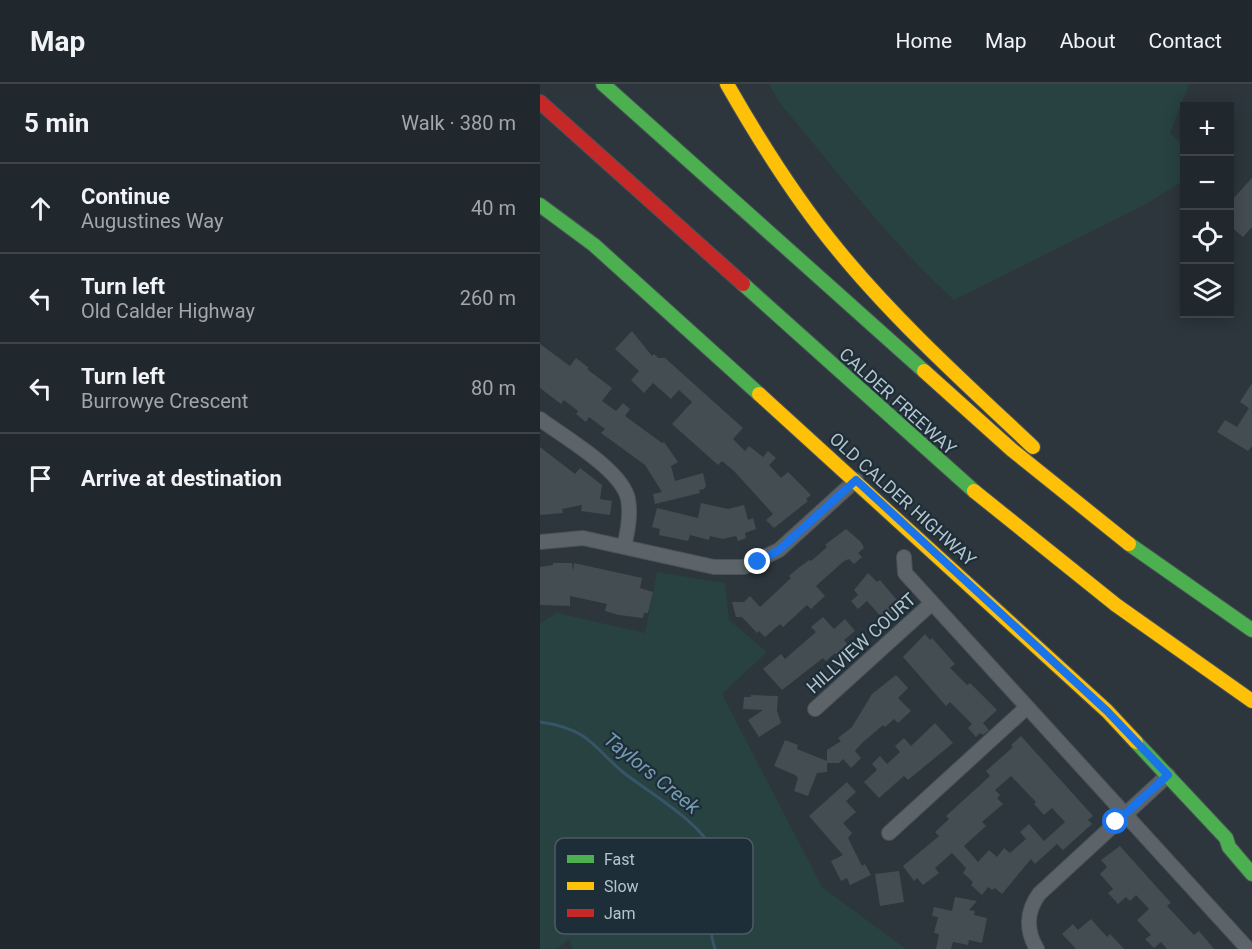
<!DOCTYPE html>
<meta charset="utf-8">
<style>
:root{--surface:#21282d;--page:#293035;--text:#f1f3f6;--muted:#a2a6aa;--line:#3e4449}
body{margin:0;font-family:Roboto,sans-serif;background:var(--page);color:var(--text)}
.controls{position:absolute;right:18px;top:18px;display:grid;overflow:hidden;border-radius:0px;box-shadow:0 3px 15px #0003}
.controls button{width:54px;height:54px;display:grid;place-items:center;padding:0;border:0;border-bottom:2px solid var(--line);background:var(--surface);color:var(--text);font:30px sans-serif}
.stop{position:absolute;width:18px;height:18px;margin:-14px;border:4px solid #1a73e8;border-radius:50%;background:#fff}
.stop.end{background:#1a73e8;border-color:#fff;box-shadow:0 2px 6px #0008}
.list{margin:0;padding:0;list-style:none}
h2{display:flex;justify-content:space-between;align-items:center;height:78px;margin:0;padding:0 24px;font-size:26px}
h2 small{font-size:20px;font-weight:400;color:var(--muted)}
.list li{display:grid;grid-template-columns:39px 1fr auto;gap:18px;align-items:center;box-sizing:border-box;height:90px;padding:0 24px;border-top:2px solid var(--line)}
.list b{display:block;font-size:22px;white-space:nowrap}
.list p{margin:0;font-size:20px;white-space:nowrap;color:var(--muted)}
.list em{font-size:20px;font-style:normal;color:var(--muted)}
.icon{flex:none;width:33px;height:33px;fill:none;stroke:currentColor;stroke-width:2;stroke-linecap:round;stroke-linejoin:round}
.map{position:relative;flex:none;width:712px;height:865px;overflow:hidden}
header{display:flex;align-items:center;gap:36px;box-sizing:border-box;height:84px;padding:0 30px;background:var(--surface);border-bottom:2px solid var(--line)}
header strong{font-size:28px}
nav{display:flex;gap:33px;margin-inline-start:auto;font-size:21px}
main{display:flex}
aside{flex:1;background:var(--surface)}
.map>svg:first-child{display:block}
.green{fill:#284241}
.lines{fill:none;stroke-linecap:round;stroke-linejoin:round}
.stream{stroke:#365568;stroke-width:3}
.building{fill:#444d52;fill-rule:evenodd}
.street-casing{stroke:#4a5256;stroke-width:16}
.fast-casing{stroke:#4a5359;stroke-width:16}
.slow-casing{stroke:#4a5359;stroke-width:16}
.jam-casing{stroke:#4a5359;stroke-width:16}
.street{stroke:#5c646a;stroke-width:14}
.fast{stroke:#4caf50;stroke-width:14}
.slow{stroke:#ffc107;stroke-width:14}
.jam{stroke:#c62828;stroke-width:14}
.route{stroke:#1a73e8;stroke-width:8}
.labels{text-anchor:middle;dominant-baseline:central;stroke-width:4.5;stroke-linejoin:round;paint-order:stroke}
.street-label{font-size:18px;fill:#b6c4cd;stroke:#1e2e38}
.water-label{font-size:20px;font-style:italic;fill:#749bb2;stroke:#1e2e38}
.key{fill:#1e2e38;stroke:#4c5b65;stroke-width:1.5}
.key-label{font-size:16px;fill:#b6c4cd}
</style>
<header>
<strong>Map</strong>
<nav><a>Home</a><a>Map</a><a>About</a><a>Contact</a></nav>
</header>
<main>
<aside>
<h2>5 min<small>Walk · 380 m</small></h2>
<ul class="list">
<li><svg class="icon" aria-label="ahead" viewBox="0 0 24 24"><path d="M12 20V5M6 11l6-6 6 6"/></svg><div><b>Continue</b><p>Augustines Way</p></div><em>40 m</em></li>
<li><svg class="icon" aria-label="left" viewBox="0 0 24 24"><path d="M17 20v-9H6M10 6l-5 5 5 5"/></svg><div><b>Turn left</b><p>Old Calder Highway</p></div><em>260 m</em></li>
<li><svg class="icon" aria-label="left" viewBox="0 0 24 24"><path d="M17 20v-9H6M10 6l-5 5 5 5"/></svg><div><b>Turn left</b><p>Burrowye Crescent</p></div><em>80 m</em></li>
<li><svg class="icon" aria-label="arrive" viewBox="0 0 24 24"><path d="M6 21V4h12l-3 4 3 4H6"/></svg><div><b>Arrive at destination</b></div></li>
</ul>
</aside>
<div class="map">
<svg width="712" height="865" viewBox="0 0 712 865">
<rect width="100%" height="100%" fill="#2c363c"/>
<!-- green -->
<path class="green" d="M229,0h420l-19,49 14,13v34l-36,23 -194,97c-65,-59 -118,-130 -175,-198z
M117,488l68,11 4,37 38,32 -45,42 100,193 84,62h-333l-4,-10 -11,9 -18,1v-326l17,-10 88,20z"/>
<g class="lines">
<!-- stream -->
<path class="stream" d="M0,638c15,2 30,6 43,14 16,11 27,26 41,37 19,15 80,52 86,75 8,33 -6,69 5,101"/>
</g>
<!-- building -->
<path class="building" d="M712,94v49l-9,10 -13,-11v-24z
M92,247l20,25 2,-2 4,4h7l78,70 -10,11 12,12 4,-5 14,11 5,-6 8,7 -7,7 12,13 7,-6 23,23 -5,4 2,2 -34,27 -8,-8 7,-6 -39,-43 -12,-10 -4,4 -46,-41 20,-22 -13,-12 -8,9 -18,-16 -9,10 -13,-13 8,-9 -24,-22z
M0,260l30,22 6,-8 13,10 -2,1 25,19 -10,13 14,10 7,-8 7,6 -5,7 37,27 2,-1 14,20 -7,4 4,15 28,-8 3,13 -2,3 -5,1 1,3 -45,11 -2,-10 9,-2 -17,-27 -44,-32 4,-4 -16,-12 -3,5 -10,-8 2,-3 -14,-11 -3,4 -21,-16z
M712,299v63l-4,5 -31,-19 8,-12 12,7 12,-19 -9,-6z
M0,363l35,27 5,-6 22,17 -2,14 12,2 -2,14 -29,-4 1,-6 -20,4 1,4 -23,2z
M161,419l27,6 16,-4 4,15 5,-2 3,11 -11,4 1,5 -8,3 -2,-5 -13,3 -13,-3 -1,4 -19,-5 -2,6 -29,-6 1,-6 -8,-2 5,-19 41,10z
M306,445l15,13 3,6 -6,5 4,4 -8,7 -5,-5 -5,2 -28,25 9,10 -14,13 -4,-4 -24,22 -3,-3 -15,13 -6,-6 -2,2 -15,-16h-6l-4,-15h12l6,-6 10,11 31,-29 -2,-2 8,-7 12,-9 2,1 16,-14 -2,-2z
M13,479h19l1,8 1,-8 68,15 -2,10 13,4 -5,21h-4l-1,5 -24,-3 -14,-4 2,-7 -37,-8v10l-30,-1v-38l13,-2z
M328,489l9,9 3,-2 21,25 -17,15 -17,-19 -9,8 -7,-8 7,-6 -4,-5z
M283,533l11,12 11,-10 10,12 -11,9 5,6 -12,10 -2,-3 -9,8 -3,-3 -41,32 -19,-21 18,-15 4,5 31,-27 -5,-5z
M385,550l5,6 2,-2 23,26 -5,4 17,17 3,-2 27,27 -14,13 6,7 -6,5 -3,-2 -4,4 -8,-9 4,-4 -22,-22 -4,4 -43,-49z
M356,591l12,13 -10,10 13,13 -13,12 -4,-4 -9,8 -2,-2 -21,18 -7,8 6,7 -10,10 -8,-9 -4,4h-12v-13l14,-9 -3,-3 14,-11 20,-33z
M211,611l27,1 -1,15 4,12 -22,14 -11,-17 15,-10 -20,-1 1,-12h7z
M395,639l18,20 -45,37 -4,-4 -25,22 -15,-16 13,-12 -5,-6 8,-8 7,8 13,-12 -5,-6 9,-8 7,8z
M481,652l72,80 -5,4 4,4 -29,26 -6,-6 -22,20 -4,-5 -29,35 -7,-6 -3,2 -4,-3 -6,8 -11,-10 2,-3 -10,-9 3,-5 -14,-15 -17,15 4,5 -16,12 -6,-7 -3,3 -11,-15 36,-30 -4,-4 14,-13 -3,-3 44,-40 -4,-5 27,-24 -2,-2zM471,692l25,26 -2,2 10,11 8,-7 13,14 -21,19 -15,-17 -9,8 6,7 -16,14 -6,-5 -7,9 -8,-7 -11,12 -14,-16 22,-20 -4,-4 21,-18 -6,-6 3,-3 -5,-5z
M245,656l13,5 -1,4 30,12v11l-10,1 -9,23 -14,-5 4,-13 -3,-3 -21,-9z
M307,698l9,10 -10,9 10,11 -13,11 9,10 -4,5 14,28 3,-2 6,11 -21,10 -3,-7 -6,3 -10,-20 12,-6 -34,-39z
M580,762l51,57 -4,3 27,29 5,-4 15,18h-47l-6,-7 -7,6 -9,-9 6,-4 -14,-15 12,-11 -13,-14 -6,6 -4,-4 -8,7 -10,-11 5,-4 -13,-15 7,-7 -6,-7z
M359,787l5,31 -24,4 -5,-32z
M415,813l22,4 -8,9 6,1 -1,4 13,3 -5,25 -13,-3 -1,5 -15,-3 -2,7h-15l3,-15 -5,-1 4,-16 -6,-1 2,-9 18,4z
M551,835l16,18 3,-3 14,15h-48l-14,-15 11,-10 5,6z"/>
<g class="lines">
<defs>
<path id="street" d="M0,335c24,18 82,51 88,80 3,16 0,32 -4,47
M0,458l43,-4 131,29h30l35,-17 77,-70
M364,473l1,16 343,376
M275,625l117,-106
M349,749l138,-126
M497,865c-11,-18 -11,-37 2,-55l129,-119"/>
<path id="fast" d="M63,0l321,287
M0,121l54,40 165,149
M203,200l231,207
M589,460l123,86
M596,658l90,96 3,9 23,27"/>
<path id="slow" d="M187,0c33,58 68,114 111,166 57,70 129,135 195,197
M384,287l88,79 117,94
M219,310l348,317 29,31
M434,407l142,114 136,96"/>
<path id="jam" d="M0,18l203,182"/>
</defs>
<!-- street casing -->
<use href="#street" class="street-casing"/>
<!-- fast casing -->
<use href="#fast" class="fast-casing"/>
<!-- slow casing -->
<use href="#slow" class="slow-casing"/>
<!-- jam casing -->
<use href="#jam" class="jam-casing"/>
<!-- street -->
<use href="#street" class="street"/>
<!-- fast -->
<use href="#fast" class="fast"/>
<!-- slow -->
<use href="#slow" class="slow"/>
<!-- jam -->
<use href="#jam" class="jam"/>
</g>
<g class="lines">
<!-- route -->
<path class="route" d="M218,478l21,-12 77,-70 251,231 61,64 -52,47"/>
</g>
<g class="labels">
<!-- street labels -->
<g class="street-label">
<text transform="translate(358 317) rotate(42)">CALDER FREEWAY</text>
<text transform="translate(363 415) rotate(42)">OLD CALDER HIGHWAY</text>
<text transform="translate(321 559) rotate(-42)">HILLVIEW COURT</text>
</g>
<!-- water labels -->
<g class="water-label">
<text transform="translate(112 689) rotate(39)">Taylors Creek</text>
</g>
</g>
<!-- legend -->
<rect x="15" y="754" width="198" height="96" rx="9" class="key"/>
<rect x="27" y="771" width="27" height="8" fill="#4caf50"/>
<rect x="27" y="798" width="27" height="8" fill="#ffc107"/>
<rect x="27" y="825" width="27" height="8" fill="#c62828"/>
<g class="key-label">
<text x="64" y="781">Fast</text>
<text x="64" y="808">Slow</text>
<text x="64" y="835">Jam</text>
</g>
</svg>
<div class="controls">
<button>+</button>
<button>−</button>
<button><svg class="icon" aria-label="locate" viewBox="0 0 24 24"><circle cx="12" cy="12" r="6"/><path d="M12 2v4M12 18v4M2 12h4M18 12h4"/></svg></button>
<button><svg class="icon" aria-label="layers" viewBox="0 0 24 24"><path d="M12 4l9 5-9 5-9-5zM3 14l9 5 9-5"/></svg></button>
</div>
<div class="stop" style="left:576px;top:738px"></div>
<div class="stop end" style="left:218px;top:478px"></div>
</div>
</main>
